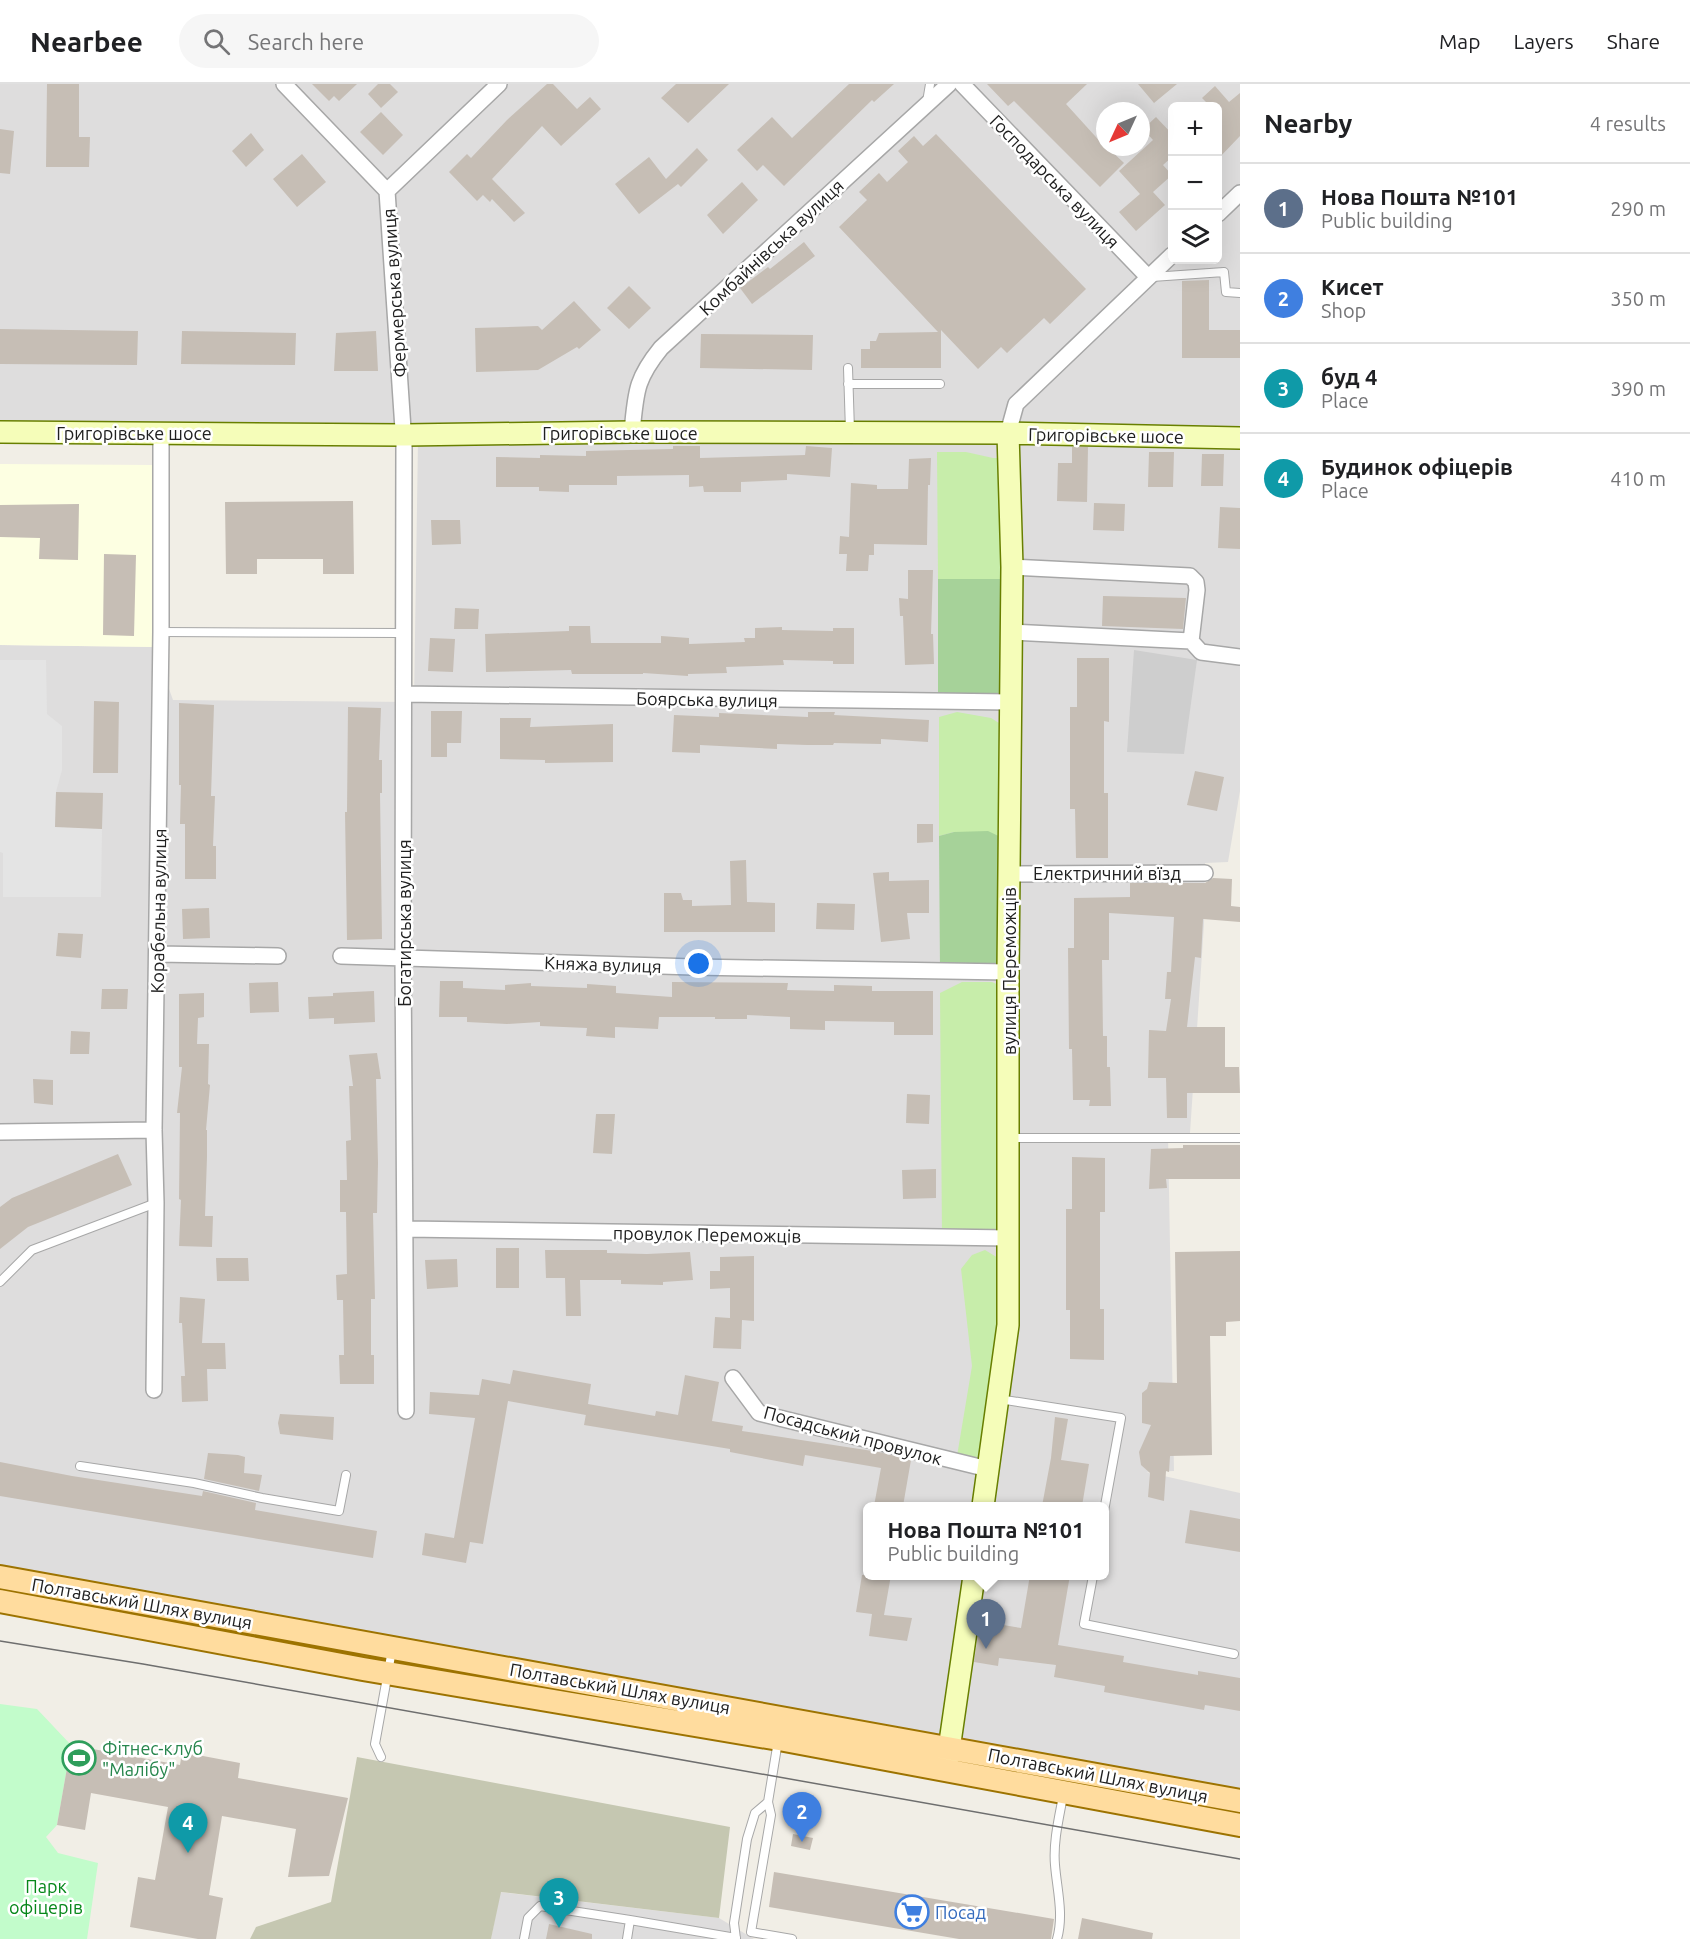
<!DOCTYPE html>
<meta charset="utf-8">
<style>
:root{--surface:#fff;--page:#f6f6f6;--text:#202124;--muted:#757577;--line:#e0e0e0;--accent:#111827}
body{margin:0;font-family:Ubuntu,sans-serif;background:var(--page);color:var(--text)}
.controls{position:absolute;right:18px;top:18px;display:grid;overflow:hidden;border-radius:9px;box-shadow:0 6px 24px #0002}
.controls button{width:54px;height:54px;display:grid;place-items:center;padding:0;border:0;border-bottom:2px solid var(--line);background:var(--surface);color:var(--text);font:30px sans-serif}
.compass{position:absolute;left:1096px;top:18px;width:54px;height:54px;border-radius:50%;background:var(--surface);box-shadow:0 6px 24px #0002;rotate:226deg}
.you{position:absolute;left:699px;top:880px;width:21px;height:21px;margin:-15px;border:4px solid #fff;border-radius:50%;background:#1a73e8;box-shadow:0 0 0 9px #1a73e833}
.badge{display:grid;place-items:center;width:39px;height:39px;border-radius:50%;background:var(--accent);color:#fff;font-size:20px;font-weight:700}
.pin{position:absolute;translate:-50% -50px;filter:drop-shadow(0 2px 3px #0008)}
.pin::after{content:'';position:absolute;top:32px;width:21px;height:18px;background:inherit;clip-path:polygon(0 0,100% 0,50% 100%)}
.popup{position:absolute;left:863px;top:1418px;width:246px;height:78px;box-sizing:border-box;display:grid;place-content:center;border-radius:9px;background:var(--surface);filter:drop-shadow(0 2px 4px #0005);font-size:20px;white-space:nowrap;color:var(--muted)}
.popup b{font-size:22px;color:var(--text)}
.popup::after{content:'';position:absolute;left:50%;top:100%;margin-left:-12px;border:12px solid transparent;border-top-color:var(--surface)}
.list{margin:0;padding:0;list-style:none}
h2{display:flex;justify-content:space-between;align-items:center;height:78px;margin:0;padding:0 24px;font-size:26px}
h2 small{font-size:20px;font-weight:400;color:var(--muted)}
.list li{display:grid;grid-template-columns:39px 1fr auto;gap:18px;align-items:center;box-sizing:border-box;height:90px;padding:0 24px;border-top:2px solid var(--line)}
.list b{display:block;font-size:22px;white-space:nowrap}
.list p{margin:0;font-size:20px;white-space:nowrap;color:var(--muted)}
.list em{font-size:20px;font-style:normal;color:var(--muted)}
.icon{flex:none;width:33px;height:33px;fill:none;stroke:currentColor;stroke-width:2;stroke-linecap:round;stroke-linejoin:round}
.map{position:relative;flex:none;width:1240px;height:1855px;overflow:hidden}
header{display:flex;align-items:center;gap:36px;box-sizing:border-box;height:84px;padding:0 30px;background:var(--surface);border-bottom:2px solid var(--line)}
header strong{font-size:28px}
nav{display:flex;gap:33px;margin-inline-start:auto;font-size:21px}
.search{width:420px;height:54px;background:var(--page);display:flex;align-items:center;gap:15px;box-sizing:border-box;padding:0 21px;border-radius:33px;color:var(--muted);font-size:22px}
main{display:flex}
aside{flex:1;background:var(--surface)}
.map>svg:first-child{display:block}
.residential{fill:#dedddd;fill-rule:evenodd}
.education{fill:#fdffe2}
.religious{fill:#cecece}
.construction{fill:#c5c7b1}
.grass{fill:#c7edaa}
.forest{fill:#a6d299}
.park{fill:#c2fccb}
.parking{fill:#e4e4e4}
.building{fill:#c6beb5}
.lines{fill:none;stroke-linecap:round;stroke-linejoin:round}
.lane-casing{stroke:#a7a7a7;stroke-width:10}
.street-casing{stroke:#a7a7a7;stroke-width:18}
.secondary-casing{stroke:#687f00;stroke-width:24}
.primary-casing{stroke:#9d7300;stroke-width:26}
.lane{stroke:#fff;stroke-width:8}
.street{stroke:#fff;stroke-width:15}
.secondary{stroke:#f5fdb9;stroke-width:21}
.primary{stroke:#ffdc9e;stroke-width:22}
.tram{stroke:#6e6e6e;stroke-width:1.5}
.labels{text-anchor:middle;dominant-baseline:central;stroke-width:5;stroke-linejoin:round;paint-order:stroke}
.street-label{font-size:18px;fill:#202020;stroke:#fff}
.leisure-label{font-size:18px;fill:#27864d;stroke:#fff;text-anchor:start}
.park-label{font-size:18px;fill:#06871a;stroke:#fff}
.shop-label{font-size:18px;fill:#366cbe;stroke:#fff;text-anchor:start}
</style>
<header>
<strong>Nearbee</strong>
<div class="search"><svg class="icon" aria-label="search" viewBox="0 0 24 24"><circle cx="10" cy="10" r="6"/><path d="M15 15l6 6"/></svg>Search here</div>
<nav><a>Map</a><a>Layers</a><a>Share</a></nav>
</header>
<main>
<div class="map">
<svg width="1240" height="1855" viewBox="0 0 1240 1855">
<rect width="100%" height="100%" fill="#f1eee6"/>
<!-- residential -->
<path class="residential" d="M0,0h1240v347l-1240,-6zM1172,22h46v154h-46zM1105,27h36v36h-36z
M418,357l822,4v346l-12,71 -23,1 -1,61 -14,209 -22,1 6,337 -28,1 94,21v305l-1240,-231v-922l154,2 19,53 241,2zM868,1422h236v70h-236z
M500,1808l219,26 35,21h-263z"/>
<!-- education -->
<path class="education" d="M0,380l155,1 -1,182 -154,-2z"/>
<!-- religious -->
<path class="religious" d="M1134,566l63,10 -13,94 -57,-2z"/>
<!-- construction -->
<path class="construction" d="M357,1673l373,70 -11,91 -218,-26 -10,47h-241l6,-12 75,-25z"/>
<!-- grass -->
<path class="grass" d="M937,368h29l27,6h16l3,121h-74z
M957,628l34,6 19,12 -1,111 -55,-9 -15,4v-119z
M962,898h30l16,7v229l-18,20h-48l-2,-245z
M985,1166l23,14 -20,205 -32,-7 16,-96 -11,-97 11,-14z"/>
<!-- forest -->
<path class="forest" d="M938,495h74l-2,123h-72z
M988,747l21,10 -1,131 -68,-1 -1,-135 15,-4z"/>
<!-- park -->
<path class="park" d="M0,1620l37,5 34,36 -14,80 -11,12 12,16 40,10 -11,76h-87z"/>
<!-- parking -->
<path class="parking" d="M0,576h46l1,54 15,12v44l-6,22 -1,34 47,3 -1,68h-98v-44l-3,-1z"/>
<!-- building -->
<path class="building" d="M47,0h32v53h11l-1,30h-43z
M312,0h45l-18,17 -5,-5 -5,5z
M378,0h12l8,8 -17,16 -13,-14z
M547,0h6l24,25 13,-12 11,12 -40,37 -19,-20 -50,53 33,34 -11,9 -22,-23 -2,3 -7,-7 -6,6 -28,-29 18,-18 4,4 36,-38z
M676,0h53l-41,39 -27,-25z
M849,0h45l-20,18 -2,-2 -88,86 -21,-21 -6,6 -20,-21 35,-33 20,21z
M987,0h100l-21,20 39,43h2l17,16 -24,24 -86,-86 -6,5z
M1138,0h39l-23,19z
M1215,2l14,16 11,-9v43l-22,23v-53h-8l-8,-8z
M381,28l22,23 -20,20 -23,-23z
M1156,33l17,18v21l-10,9 9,10 -19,17 12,13 -29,26 -17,-19 21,-18 -21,-23 34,-31 -10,-11z
M0,45l14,2 -4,43 -10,-1z
M251,49l13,17 -18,17 -14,-16z
M936,50l150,155 -36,35 -6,-6 -37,35 -6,-6 -23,22 -37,-39v38h-80v-19h9v-8h6l3,-8 59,-1 -99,-105 28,-27 -8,-8 20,-19 8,9 21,-20 -10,-11 16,-15 9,10z
M697,64l11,12 -27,27 -3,-3 -39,30 -24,-30 34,-27 17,22z
M302,70l24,28 -29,25 -24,-28z
M742,98l16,18 -35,34 -16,-19z
M804,158l11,14 -63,48 -12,-16 28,-21 2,2z
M1209,196v50h31v28h-58v-77z
M629,202l22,22 -22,21 -22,-21z
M574,217l27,29 -22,19 -2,-2 -39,23 -62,2 -1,-44 63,-2 4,4z
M0,245l138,2 -1,34 -137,-1z
M182,247l114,2 -1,32 -114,-1z
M376,247l2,40h-44l2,-38z
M701,250l112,1 -1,35 -112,-2z
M673,362h27v12l105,-3 1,-9 26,2 -2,29 -43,-3v6l-46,2v10h-37l-1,-6 -14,1v-12l-72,1v9h-48v7l-30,-1v-4h-43v-30l44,1v-3l46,1v-5l87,-2z
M1072,363h16l-1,55 -30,-1 1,-38h14z
M1149,368h25l-1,35h-25z
M1202,370h22l-1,32h-22z
M931,374l-1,27h-2l-1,60 -53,-1v11h-5l-1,16h-22l1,-17h-8l1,-18 9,1 2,-54 26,2v4h31l1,-30z
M353,417l1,73h-31v-15h-66v15h-31l-1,-72z
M1094,419l31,1 -1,27 -31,-1z
M79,420l-1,56 -39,-1 1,-21 -40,-1v-32z
M1220,423l20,1v41l-22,-1z
M431,436h29l1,24 -29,1z
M104,470l32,1 -2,81 -31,-1z
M908,486h25l-2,64h2l1,30 -29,1 -2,-49h-3l-1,-18 9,1z
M1103,512l83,2 -3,31 -81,-3z
M455,524l24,1 -1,20h-24z
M569,542h21l1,17h70v-7l28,2v6l56,-2 -1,-4h11v-10l27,-1v3l51,1v-3h21v36h-21v-3l-50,-1 1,5 -58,2 1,6 -39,1v2l-45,-3v1h-71l-1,-4 -85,2 -1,-38 84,-3z
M430,554l25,1 -2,33 -25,-1z
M1077,574h32v64l-5,-1v72h4v65h-32l-1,-49h-5v-102h7z
M94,617l25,1 -1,71h-25z
M179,619l35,2 -3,91h4l-2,50h3v33h-31v-55h-5l1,-39h-2z
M348,623l33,1 -2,52h3v33h-2l2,146 -35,1 -2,-128h2z
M431,627h31l-1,32h-14v14h-16z
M808,628h27l-1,3 95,5 -1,22 -47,-3v5l-47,-1 -1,2h-26l-30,-1v5l-77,-4v8l-28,-1 2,-37 45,2v-4l89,4z
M500,634h31l-1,9 83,-3v38l-68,1v-3l-45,-1z
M1195,687l29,6 -7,34 -30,-6z
M56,708l47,1 -1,36 -47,-2z
M917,740h16v18l-16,1z
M746,776l1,42 28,1v29h-111v-39h17l2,7h9v6l39,-1 -1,-44z
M889,788v9l40,-1v33h-22l3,26 -29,3 -8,-69z
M1213,794l19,1 -1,27 9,1v15l-37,-3 -2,39 -6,-1 -8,70h38v40h14l1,26h-53v25h-20l-1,-40h-18l1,-48 17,1 5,-32h-6l2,-27h4l3,-55 -65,-4v47h-7l1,76h4v31h3l1,39h-22l1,-6h-17l-1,-51h-3l-1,-101h6v-50l56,-1v-14h75z
M817,819l38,1 -1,26 -38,-1z
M209,824l1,30 -27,1 -1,-30z
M58,849l25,1 -2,24 -25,-2z
M440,897h23v7l42,2v-5l26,-2v3l56,2v-4l29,2v7l56,4v-15l116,1 -1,7 47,1v-6l38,1v5h61v44h-39v-13l-69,-1v9l-35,-1v-12l-43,-2v4h-32v-2h-56l-1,12 -43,-2v11l-29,-2 1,-8 -47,-2v-4l-33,2 -40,-2v-5h-28z
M278,898l1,30 -29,1 -1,-30z
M102,905h26l-1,20h-26z
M374,907l1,31 -41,2v-6l-25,1 -1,-22 25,-1v-3z
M204,909v24l-6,1 -1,26h12l-1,40 2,1 -4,45h1v27l-2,59h8l-1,31 -33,-1 2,-46 -2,-1 1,-86h-3l5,-46h-3v-73z
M71,947l19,1 -1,22h-19z
M377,969l4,26h-5l2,84 -1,50h-4l2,86h-4v56h3v29h-34l-1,-29h5l-1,-55h-6l-1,-25 11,-1 -1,-62h-6v-32h7l-1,-39 5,-1 -2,-54h4l-4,-31z
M33,995l20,1v25l-19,-2z
M907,1010l23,1 -1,29 -23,-1z
M596,1030h19l-3,40 -19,-1z
M1183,1061h57v34h-74l1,9 -18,1 2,-40 32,-1z
M118,1070l14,31 -104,42 -28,22v-42l12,-9z
M1072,1073l33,1v54h-5v97h4v51l-34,-1v-49h-4v-101h6z
M936,1085v29l-33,1 -1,-29z
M496,1164h23v40h-23z
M545,1166h62v3l40,1 43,-2 3,28 -30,2v3l-42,-1v-4h-41l1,36h-15l-1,-38h-19z
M1240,1167v70l-14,1v14h-16l2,119 -42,1 -1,16 -3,-1 -2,30 -16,-4 2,-24 -9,-8 -2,-13 12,-27 -9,-2v-30l5,-4 2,-7 28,1 -2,-131z
M754,1172v65l-12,-1 -1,29 -28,-1 2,-31 15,1v-30l-20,1v-18h10v-14z
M216,1174h32l1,23h-32z
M457,1175l1,28 -31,2 -2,-29z
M180,1213l25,2 -3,44h23l1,26h-19l1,32 -26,1 -1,-26h4l-3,-53h-3z
M513,1286l78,14 -3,20 67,12 1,-5 22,4 7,-40 34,7 -7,39 31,5 -1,5 137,21 32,8 -8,46h-29l7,-38 -76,-13 -2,11 -73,-14v-3l-146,-24 2,-11v1l-78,-14 -25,143 -13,-2 -4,21 -44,-8 3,-22 29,5 21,-120 -46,-4 1,-22 49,3 3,-16 28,5z
M280,1330l54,3 -1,23 -53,-6 -2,-11z
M1055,1333l13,2 -7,41 28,4 -7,42h-40l9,-48z
M208,1369l30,2 7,2 -1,16 18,2 -3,16 -55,-12z
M0,1378l72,14 130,20 1,-5 53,12 -1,7 122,21 -4,27 -373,-62z
M1190,1426l50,9v33l-55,-9z
M862,1491h29l-7,40 28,3 -5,23 -38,-5 3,-22 -16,-2z
M1030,1491h40l-12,70 66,11 -1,6 75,13v-4l42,7v33l-35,-6 -1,5 -100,-18 1,-6 -51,-9 2,-12 -57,-7 -1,8 -24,-4 6,-41 41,7z
M71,1661l109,20 2,-13 58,11 -2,15 110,20 -19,78 -41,1 8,-48 -74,-13 -13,79 14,3 -7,41h-18l-68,-12 8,-50 17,3 13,-73 -77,-14 -6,37 -28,-5z
M793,1750l20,4 -3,12 -19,-4z
M774,1788l280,47 -3,20h-92l-190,-32z
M1082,1834l71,15 -1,6h-74z
M549,1840l43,10v5h-46z"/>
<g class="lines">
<defs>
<path id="lane" d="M927,18l3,-18
M1152,193l72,-5 2,20 14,1
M848,284l2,63
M848,300h92
M161,548l241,1
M1010,1054h230
M0,1198l32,-32 124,-47
M999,1315l122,19 -17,93
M80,1382l114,17 68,15 77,13 7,-36
M1093,1492l-9,48 150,30
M778,1657l-10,61 3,13 -20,117 41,7
M381,1673l-6,-13 17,-94
M524,1855l4,-21 12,-12 90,14
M627,1855l3,-19 106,18
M736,1855l-2,-16 13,-84 8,-26 13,-11
M1057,1855c7,-25 0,-49 -2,-74 -2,-23 4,-47 8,-69"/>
<path id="street" d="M284,0l103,107 17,253 -1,513 3,454
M962,0l186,193
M387,107l112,-107
M1218,130l22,-21
M632,348c4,-39 3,-52 29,-84l288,-264
M1008,349l8,-29 156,-149
M1012,483l178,9 6,6 1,8 -6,51
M1011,548l180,9 10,11 39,5
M404,610l606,8
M1009,790l196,-1
M158,870l120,2
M341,872l352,11 315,5
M0,1048l154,-2
M407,1145l601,9
M733,1294l26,35 229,56
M154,1306l2,-187 -2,-73 7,-498v-199"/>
<path id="secondary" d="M0,348l404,3 228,-3 376,1 232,5
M983,1422l25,-181v-353l4,-405 -4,-134
M947,1679l27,-187"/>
<path id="primary" d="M0,1493c413,77 827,146 1240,224
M0,1517l363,68 416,70 461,86"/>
</defs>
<!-- lane casing -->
<use href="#lane" class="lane-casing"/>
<!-- street casing -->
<use href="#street" class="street-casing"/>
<!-- secondary casing -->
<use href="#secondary" class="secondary-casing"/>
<!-- primary casing -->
<use href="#primary" class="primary-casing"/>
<!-- lane -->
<use href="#lane" class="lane"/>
<!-- street -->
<use href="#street" class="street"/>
<!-- secondary -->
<use href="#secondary" class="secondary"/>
<!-- primary -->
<use href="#primary" class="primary"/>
<!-- tram -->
<path class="tram" d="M0,1557l143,23 1097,195"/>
</g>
<!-- icons -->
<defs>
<symbol id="stadium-ring" viewBox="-11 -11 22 22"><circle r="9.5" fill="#fff" stroke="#2e9e5b" stroke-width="1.5"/><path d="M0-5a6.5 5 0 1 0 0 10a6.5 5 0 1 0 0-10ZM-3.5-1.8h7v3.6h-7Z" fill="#2e9e5b"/></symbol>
<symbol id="supermarket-ring" viewBox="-11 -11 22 22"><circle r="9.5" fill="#fff" stroke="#3f7fe0" stroke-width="1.5"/><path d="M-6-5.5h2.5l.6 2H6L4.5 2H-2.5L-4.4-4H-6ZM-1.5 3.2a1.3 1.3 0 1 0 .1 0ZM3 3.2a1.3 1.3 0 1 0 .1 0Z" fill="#3f7fe0"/></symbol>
</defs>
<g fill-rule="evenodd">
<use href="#stadium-ring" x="60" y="1655" width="38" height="38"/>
<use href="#supermarket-ring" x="893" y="1809" width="38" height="38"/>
</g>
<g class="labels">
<!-- street labels -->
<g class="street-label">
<text transform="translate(1055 97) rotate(46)">Господарська вулиця</text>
<text transform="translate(771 163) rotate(-43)">Комбайнівська вулиця</text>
<text transform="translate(394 209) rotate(-94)">Фермерська вулиця</text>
<text x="134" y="349">Григорівське шосе</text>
<text x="620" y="349">Григорівське шосе</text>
<text transform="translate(1106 351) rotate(1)">Григорівське шосе</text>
<text transform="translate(707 615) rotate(1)">Боярська вулиця</text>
<text x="1107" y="789">Електричний вїзд</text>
<text transform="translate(158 827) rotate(-89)">Корабельна вулиця</text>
<text transform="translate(404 839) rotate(-90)">Богатирська вулиця</text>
<text transform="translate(603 880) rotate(2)">Княжа вулиця</text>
<text transform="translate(1009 887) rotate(-90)">вулиця Переможців</text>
<text transform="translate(707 1150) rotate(1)">провулок Переможців</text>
<text transform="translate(853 1351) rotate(15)">Посадський провулок</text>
<text transform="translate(142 1519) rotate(10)">Полтавський Шлях вулиця</text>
<text transform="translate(620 1604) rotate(10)">Полтавський Шлях вулиця</text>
<text transform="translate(1098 1691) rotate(11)">Полтавський Шлях вулиця</text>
</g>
<!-- leisure labels -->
<g class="leisure-label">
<text x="102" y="1664">Фітнес-клуб<tspan x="102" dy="21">"Малібу"</tspan></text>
</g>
<!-- park labels -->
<g class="park-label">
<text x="46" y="1802">Парк<tspan x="46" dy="21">офіцерів</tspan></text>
</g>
<!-- shop labels -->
<g class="shop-label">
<text x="935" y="1828">Посад</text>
</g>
</g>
</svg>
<div class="controls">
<button>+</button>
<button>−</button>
<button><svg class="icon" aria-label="layers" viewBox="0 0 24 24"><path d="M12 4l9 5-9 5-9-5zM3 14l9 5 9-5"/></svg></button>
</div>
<svg class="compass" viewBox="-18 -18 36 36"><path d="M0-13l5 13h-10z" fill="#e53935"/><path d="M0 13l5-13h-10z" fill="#757577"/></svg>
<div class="you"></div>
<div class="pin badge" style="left:986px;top:1565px;background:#5c6f8a">1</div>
<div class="popup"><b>Нова Пошта №101</b>Public building</div>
<div class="pin badge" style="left:802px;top:1758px;background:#3f7fe0">2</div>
<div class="pin badge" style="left:559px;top:1844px;background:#0f9aa8">3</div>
<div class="pin badge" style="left:188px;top:1769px;background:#0f9aa8">4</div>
</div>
<aside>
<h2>Nearby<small>4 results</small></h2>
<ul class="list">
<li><span class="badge" style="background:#5c6f8a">1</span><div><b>Нова Пошта №101</b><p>Public building</p></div><em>290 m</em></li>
<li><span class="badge" style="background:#3f7fe0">2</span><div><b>Кисет</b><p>Shop</p></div><em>350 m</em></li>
<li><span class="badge" style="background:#0f9aa8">3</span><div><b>буд 4</b><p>Place</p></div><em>390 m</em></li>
<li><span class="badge" style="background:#0f9aa8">4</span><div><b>Будинок офіцерів</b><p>Place</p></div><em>410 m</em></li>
</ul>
</aside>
</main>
